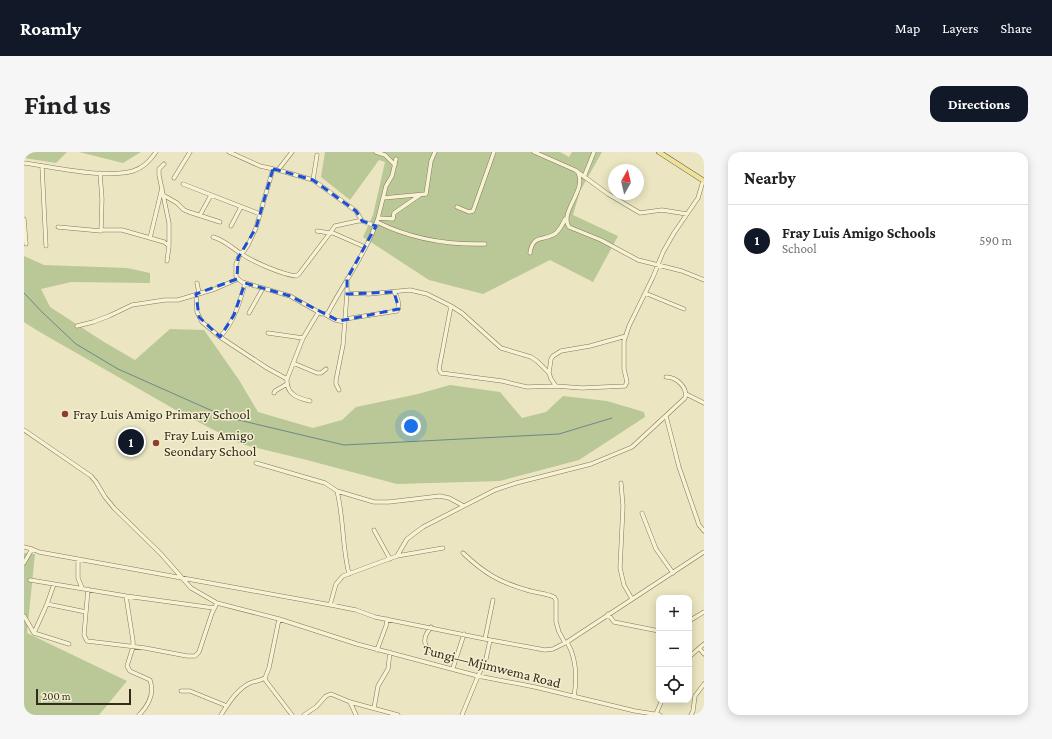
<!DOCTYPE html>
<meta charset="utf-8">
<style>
:root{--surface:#fff;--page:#f6f6f6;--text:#202124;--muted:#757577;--line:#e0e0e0;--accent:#111827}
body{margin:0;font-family:"Crimson Pro",serif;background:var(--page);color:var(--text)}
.controls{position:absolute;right:12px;bottom:12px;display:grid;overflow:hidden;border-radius:8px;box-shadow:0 2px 10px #0003}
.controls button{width:36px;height:36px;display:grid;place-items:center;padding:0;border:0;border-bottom:1px solid var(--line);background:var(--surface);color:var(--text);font:20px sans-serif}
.compass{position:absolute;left:584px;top:12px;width:36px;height:36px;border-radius:50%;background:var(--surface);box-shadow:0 2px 10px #0003;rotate:8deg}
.scale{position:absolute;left:12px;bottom:10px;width:95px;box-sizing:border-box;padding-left:4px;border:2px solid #332c1d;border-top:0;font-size:11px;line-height:14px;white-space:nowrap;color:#332c1d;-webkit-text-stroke:3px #f3efd0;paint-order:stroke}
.you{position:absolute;left:387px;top:274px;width:14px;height:14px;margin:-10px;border:3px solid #fff;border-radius:50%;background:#1a73e8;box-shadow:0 0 0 6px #1a73e833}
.badge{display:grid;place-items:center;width:26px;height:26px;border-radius:50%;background:var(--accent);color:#fff;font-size:13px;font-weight:700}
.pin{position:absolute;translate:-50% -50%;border:2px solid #fff;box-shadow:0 1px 4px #0006}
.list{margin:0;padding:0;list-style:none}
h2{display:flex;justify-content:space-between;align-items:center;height:52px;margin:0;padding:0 16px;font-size:17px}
h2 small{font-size:13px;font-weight:400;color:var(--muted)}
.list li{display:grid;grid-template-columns:26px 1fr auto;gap:12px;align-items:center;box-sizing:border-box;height:72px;padding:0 16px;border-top:1px solid var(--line)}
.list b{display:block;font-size:15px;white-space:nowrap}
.list p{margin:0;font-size:13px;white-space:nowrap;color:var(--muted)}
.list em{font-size:13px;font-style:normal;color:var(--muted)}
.icon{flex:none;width:22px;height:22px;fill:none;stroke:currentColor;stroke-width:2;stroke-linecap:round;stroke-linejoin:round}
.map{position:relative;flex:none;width:680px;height:563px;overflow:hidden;border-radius:12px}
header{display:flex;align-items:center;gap:24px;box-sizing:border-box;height:56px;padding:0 20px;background:var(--accent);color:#fff}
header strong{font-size:19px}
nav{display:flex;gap:22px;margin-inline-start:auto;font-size:14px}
.intro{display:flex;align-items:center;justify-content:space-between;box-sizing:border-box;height:96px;padding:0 24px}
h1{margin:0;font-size:28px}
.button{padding:10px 18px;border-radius:12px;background:var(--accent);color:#fff;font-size:14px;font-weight:700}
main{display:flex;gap:24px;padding:0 24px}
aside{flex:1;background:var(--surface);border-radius:12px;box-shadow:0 2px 10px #0003}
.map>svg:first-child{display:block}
.green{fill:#b9c896}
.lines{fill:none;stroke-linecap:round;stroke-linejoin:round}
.stream{stroke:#6b8a88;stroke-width:1}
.minor-casing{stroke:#83775a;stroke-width:4.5}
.major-casing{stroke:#51442e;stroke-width:5.5}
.minor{stroke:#f6f2d3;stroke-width:3.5}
.major{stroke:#ede29a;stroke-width:4.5}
.marked{fill:none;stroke:#1d4ed8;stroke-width:3;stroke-dasharray:8 5;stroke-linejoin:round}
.poi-dot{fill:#8e3e2d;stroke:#f3efd0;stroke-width:1.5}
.labels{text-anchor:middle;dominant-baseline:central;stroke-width:3;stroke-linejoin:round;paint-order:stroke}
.poi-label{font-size:14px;fill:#332c1d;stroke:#f3efd0;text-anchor:start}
.street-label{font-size:14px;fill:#332c1d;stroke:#f3efd0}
</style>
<header>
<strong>Roamly</strong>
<nav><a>Map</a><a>Layers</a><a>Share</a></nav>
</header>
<div class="intro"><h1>Find us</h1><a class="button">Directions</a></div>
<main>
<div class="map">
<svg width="680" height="563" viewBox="0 0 680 563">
<rect width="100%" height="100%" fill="#ebe6c1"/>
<!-- green -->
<path class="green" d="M0,0h43l-11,11 -32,-5z
M55,0h62l-18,11z
M301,0h235l9,5 3,-5h30l-22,39 -7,24 45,21 -25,46 -43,-22 -67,34 -54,-14 -66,-43 10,-22 12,-53 -6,-2 -29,40 -29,-23z
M0,104l20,9 83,3 23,5v10l-79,-1 -30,7 9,18 54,35 31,18 35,-31 34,1 35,50 19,32 55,16 29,-8 14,-13 62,-13 32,-9 50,7 22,26 24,-6 17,-16 44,5 37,11 1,5 -66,43 -79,21 -103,3 -94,-25 -62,-15 -60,-31 -143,-82 -14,-9z
M0,401l11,1 -8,79 100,48 -28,34h-75z"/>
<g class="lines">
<!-- stream -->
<path class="stream" d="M0,141l19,20 33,31 42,25 108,48 118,28 215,-11 53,-16"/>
<defs>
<path id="minor" d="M205,0l31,14 18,4 35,10 43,31 6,10
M352,0l9,3 10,10
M510,0l41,18 33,24 32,19 22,-3 25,4
M0,11c31,4 79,16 109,8 10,-3 17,-10 23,-19
M140,12l-5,5v6l10,48v23
M18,14l4,80
M249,17l-17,59 -8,17 -4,6 -4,3 -4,10v12l2,3 4,3 48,14 32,18 6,-1c16,-31 39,-61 50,-95l15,1 1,-6 26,-18
M254,18l14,-18
M554,21c9,17 -19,39 -9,54l32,13 37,20 44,11 22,9
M560,25l10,-25
M150,26l16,-26
M289,28l4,-25
M159,32l77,30
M139,43l14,8 7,7 5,2 31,10
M359,46l43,-4 5,-33 4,-9
M433,55l12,5 4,-1 21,-59
M176,63l11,-20
M354,66l8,-32 6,-10 4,-17
M0,67l2,25
M353,70c34,17 71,23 108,22
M207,74l10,-19
M34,75l43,4 1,-32 -2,-26
M77,78h21l28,8 12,-50
M293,79l13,2 5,-7 23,-5h4l14,5
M189,85c11,3 18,10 27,16 13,9 41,21 56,23l3,-2 31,-41h3l32,14
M126,86l14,4 5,4 -2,15
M506,101c3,-20 14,-11 26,-20 4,-4 7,-9 9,-14
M323,127v14l22,1 41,-4 17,4 24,12 11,7 39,35 30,9 6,4 12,12 2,6 5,7
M173,131l2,10
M621,141l39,16
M172,142l1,18 5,10 18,15 47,31 20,11
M427,154l-12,63 2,4 61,8 25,6 29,-1 26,2 43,-2 2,-4 -3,-13v-28l5,-15 24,-49 10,-25 11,-19 24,-35 5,-17
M225,161l14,-25
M302,163l9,5 10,2
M321,167l52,-8c3,-6 1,-14 -3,-19
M53,174l16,-4 16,-6 23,-11 33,-5h13l37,-11 23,-10
M244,181l35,5 15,-25
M196,185c14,-15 20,-35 25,-54
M279,186l-16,41c-1,15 10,19 23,22
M269,211l24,10h4l5,-4
M525,221l2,-14 2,-3 8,-5 29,-5 36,-10
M315,238l-3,-6v-4l7,-35 4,-52
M250,241l1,-2 12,-7
M662,242l18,9
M642,264l13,51 20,58 5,6
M0,278l67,46 5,6 9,15 9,11 47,46 30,34 26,15 62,16 78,25 121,32 57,11 100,24 25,4
M232,311l69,20 12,8 37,11h15l51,-6 9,2 15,8
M597,331l2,23 -3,62 4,17 8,14
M313,339c7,28 5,56 12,83
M618,361l14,36 17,24
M350,378l16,29
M0,395l8,2 7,3 292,53 25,5 19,7 115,23 55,10 8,-1 14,-7 137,-90
M439,401c21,20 36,29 64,37 9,3 19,3 27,7l2,3v22l3,10 6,11
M373,404l10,-17 16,-12 72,-37 21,-7 75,-19 41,-17 53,-49c3,-11 -9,-21 -19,-21
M54,407v19l4,10
M0,411l8,-14
M6,428l96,16 88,12
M64,437l-4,46 3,6 58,7 42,8h8l4,-4 13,-39 5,-10
M102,444l7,45v6l-6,19 3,5 20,9c5,14 -1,25 -11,35
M23,452l39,8
M306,453l6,-21 7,-8 54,-20 46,-8
M584,462l6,8 45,9
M0,464l10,17 35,11
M665,469l15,-9
M407,475c-18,22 7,29 24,33
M10,481l13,-29 7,-20
M461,487l8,-39
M543,490c10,17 10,37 7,55
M675,496l5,6
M353,498l9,-24 1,-7
M665,505l15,-13
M429,516l11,-34
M241,526l1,3 26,34
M157,539h9l37,15
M326,550l6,13
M350,556l4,-22 10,-17 2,-17
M632,562l6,-14
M197,563c7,-11 16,-26 29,-32 5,-2 10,-2 15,-5l4,-10 10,-49
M280,563l12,-8 10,-11 5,-2 19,8 48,13
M438,563l16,-39 8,-17 4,-19
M667,563l2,-4 2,-15 9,-12"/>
<path id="major" d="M635,0l45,29"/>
</defs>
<!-- minor casing -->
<use href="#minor" class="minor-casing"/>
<!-- major casing -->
<use href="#major" class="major-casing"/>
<!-- minor -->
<use href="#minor" class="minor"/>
<!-- major -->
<use href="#major" class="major"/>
</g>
<!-- marked area -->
<path class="marked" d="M249,17l5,1 35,10 43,31 6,10 14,5 -29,53v15l47,-2 5,17 -60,12 -49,-25 -45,-13 -11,32 -14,22 -21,-20 -3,-23 41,-15 1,-21 18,-30z"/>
<!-- markers -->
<g class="poi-dot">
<circle cx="41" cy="262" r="4"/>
<circle cx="132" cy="291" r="4"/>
</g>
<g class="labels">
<!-- poi labels -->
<g class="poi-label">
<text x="49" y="262">Fray Luis Amigo Primary School</text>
<text x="140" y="283">Fray Luis Amigo<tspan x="140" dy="16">Seondary School</tspan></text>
</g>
<!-- street labels -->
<g class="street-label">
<text transform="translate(468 514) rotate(14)">Tungi—Mjimwema Road</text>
</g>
</g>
</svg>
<div class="controls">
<button>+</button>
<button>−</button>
<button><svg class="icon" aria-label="locate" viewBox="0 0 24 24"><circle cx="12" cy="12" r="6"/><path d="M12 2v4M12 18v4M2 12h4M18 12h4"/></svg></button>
</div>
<svg class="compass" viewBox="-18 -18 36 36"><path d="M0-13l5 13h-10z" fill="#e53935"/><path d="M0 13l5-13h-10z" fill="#757577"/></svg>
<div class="scale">200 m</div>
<div class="you"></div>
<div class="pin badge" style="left:107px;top:290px">1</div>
</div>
<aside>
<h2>Nearby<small></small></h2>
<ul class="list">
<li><span class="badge">1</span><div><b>Fray Luis Amigo Schools</b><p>School</p></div><em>590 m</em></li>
</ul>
</aside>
</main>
